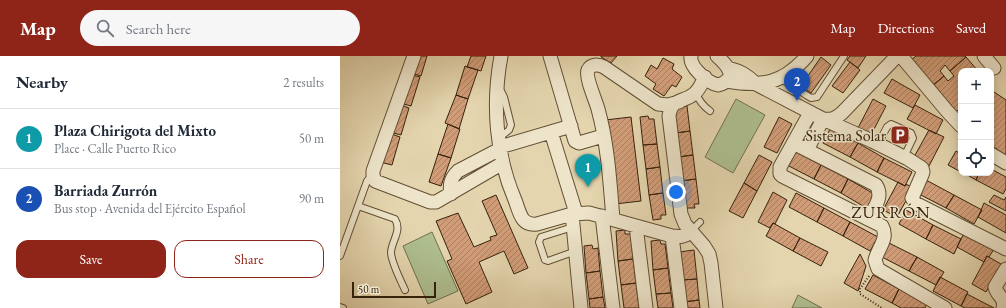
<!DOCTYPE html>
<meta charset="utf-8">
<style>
:root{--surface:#fff;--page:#f6f6f7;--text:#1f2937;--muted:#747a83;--line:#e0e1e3;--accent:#8f2418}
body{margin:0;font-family:"EB Garamond",serif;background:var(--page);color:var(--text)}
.controls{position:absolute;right:12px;top:12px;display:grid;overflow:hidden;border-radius:8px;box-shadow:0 2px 10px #0003}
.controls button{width:36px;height:36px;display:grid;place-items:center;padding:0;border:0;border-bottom:1px solid var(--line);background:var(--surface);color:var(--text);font:20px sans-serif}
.scale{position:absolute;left:12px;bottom:10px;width:84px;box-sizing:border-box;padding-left:4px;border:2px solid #37220c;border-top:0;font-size:11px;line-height:14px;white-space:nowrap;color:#37220c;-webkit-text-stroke:3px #ede4ca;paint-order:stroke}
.you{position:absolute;left:336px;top:136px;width:14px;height:14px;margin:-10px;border:3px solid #fff;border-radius:50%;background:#1a73e8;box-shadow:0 0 0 6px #1a73e833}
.badge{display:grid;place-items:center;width:26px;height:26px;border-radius:50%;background:var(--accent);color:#fff;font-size:13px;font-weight:700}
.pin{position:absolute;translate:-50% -33px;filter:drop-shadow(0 1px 2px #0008)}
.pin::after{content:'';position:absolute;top:21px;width:14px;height:12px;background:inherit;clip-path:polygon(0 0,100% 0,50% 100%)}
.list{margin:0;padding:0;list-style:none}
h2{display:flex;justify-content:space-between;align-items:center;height:52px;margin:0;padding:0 16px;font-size:17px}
h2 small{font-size:13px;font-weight:400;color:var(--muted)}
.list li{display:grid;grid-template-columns:26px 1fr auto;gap:12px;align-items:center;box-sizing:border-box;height:60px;padding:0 16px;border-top:1px solid var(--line)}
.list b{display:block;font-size:15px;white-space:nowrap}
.list p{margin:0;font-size:13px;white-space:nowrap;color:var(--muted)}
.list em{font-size:13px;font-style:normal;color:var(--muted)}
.actions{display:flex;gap:8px;padding:12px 16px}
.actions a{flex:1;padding:9px 0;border:1px solid var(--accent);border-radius:12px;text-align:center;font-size:14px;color:var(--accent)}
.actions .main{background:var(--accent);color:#fff}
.icon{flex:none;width:22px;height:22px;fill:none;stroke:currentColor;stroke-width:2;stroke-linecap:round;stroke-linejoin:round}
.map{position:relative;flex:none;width:666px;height:252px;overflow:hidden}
header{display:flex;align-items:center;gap:24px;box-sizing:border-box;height:56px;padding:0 20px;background:var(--accent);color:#fff}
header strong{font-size:19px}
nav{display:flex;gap:22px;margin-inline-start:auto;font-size:14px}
.search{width:280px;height:36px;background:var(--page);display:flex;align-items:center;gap:10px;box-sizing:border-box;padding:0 14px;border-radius:22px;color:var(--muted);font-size:15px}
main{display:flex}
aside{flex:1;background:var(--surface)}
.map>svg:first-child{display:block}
.grass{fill:#aebe8f;stroke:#72704e}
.building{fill:url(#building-hatch);stroke:#37220c}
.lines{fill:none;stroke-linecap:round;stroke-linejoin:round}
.lane-casing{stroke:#624f34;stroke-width:8}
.street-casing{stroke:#624f34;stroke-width:15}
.path{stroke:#37220c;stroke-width:2;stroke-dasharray:1 2;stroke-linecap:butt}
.lane{stroke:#ede4ca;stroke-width:6}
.street{stroke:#ede4ca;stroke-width:13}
.labels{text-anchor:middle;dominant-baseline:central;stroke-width:3;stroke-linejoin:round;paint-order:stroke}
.poi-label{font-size:16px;fill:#37220c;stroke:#ede4ca;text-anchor:end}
.neighbourhood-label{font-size:17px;letter-spacing:1px;fill:#37220c;stroke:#ede4ca}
</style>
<header>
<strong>Map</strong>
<div class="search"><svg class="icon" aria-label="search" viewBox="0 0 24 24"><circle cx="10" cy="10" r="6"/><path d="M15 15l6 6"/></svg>Search here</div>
<nav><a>Map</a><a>Directions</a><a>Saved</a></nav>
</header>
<main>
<aside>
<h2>Nearby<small>2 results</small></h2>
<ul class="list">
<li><span class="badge" style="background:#0f9aa8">1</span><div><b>Plaza Chirigota del Mixto</b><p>Place · Calle Puerto Rico</p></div><em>50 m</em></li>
<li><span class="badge" style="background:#1a4fb4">2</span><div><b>Barriada Zurrón</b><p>Bus stop · Avenida del Ejército Español</p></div><em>90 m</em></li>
</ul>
<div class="actions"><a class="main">Save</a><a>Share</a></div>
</aside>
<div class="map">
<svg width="666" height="252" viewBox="0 0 666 252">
<defs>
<pattern id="building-hatch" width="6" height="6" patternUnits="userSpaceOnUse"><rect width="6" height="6" fill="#d19d78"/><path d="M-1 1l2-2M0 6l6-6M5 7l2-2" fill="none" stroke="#aa8061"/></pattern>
</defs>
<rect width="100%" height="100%" fill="#e4d5ae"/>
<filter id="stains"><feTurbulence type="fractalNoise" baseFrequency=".005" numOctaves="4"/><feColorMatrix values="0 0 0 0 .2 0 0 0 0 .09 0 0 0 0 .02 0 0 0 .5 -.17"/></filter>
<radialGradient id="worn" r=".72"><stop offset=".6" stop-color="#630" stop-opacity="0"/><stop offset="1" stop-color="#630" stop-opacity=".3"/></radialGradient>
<!-- grass -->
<path class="grass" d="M396,43l29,16 -32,58 -28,-16z
M92,176l26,59 -30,13 -25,-58z
M458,239l24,13h-30z"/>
<!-- building -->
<path class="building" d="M76,0h11l-6,20 -10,-3z
M131,0h15l-5,15 -14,-4z
M261,0h16l-6,7 -10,-6z
M510,0h16l-8,12 -11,-8z
M576,0h49l1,1 -16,14 -5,-6 -5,6 4,5 -12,10 -21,-26z
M481,1l10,8 -20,28 -10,-7z
M626,1l12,14h-17v22l-2,2 2,1v11l-6,6 -23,-27 12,-10 4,5 6,-5 -4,-5z
M323,2l11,6 -2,5 10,8 -6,10 -4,-2 -8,11 -11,-7 3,-5 -11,-8 6,-11 6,4z
M510,6l10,8 -17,23 -11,-7z
M125,10l13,4 -10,29 -12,-4z
M69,18l11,3 -9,29 -11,-3z
M552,23l28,16 -7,13 -29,-15z
M651,34l15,10v56l-15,-11v-12l3,-7 -3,-3z
M116,39l12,4 -9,30 -14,-6z
M533,43l13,7 -15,29 -13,-7z
M58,48l11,4 -8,27 -11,-3z
M575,49l28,15 -7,14 -29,-15z
M347,50l3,25 -14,2 -2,-26z
M308,60l1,3h5l3,25 -14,1 -3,-28z
M291,61l10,84 -26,3 -10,-84z
M439,61l13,7 -15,29 -13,-6z
M108,68l12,5 -9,29 -13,-4z
M490,73l28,14 -8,14 -27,-14z
M589,74l15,7 -15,29 -15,-9z
M350,75l3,24 -15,2 -2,-24z
M49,77l11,4 -8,28 -12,-3z
M518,87l26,15 -7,14 -27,-15z
M317,88l3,23 -14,2 -3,-24z
M454,95l27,14 -7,14 -27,-14z
M616,95l5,3v18l-13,-7z
M98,98l13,4 -10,28 -12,-4z
M353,99l3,24 -15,2 -3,-24z
M419,99l13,7 -15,29 -13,-8z
M544,102l28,14 -7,14 -28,-14z
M481,109l27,14 -7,14 -27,-14z
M320,111l3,26 -14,2 -3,-26z
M651,113l15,8v12l-3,5 -27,-14 3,-7h12z
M624,117h15l-3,7z
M356,123l3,25h-5l1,4h-9l-5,-27z
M508,123l28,16 -8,14 -27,-16z
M586,124l28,15 -8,13 -27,-14z
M558,126l7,4 1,-2 7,4 -16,29 -14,-7z
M404,127l13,8 -14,27 -14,-7z
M433,136l14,8 -12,24 -2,-1 -3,5 -12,-6z
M323,137l3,22h-5v4l-8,1 -4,-25z
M456,137l28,15 -7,14 -28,-15z
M156,139l32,73 -14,6 -10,-23 -25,11 13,30 -26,12 -19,-43 5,-2 -16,-38 22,-8 16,34 17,-7 -1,-3 7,-2 -15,-34z
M614,139l28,15 -8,14 -28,-16z
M654,139l10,5 2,-3v14l-17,-9z
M644,147l22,12v18l-28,-16z
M484,152l26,14 -7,14 -26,-14z
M566,154l27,15 -7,14 -27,-15z
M510,166l28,15 -8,14 -27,-15z
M433,167l27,15 -7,13 -27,-15z
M593,169l28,14 -7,15 -28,-15z
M285,174v4h6l2,25 -15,2 -2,-30z
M624,177l30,16 -5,8 -2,-1 -3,6 -27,-15z
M460,182l28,14 -7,14 -28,-15z
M320,184l1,4h4l3,24 -15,2 -2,-29z
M549,187l28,14 -8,14 -27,-14z
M252,189l1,4 5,-1 2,23 -14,2 -2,-27z
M354,194l3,29 -15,1 -3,-28z
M520,198l6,12 -8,25 -14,-8z
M647,200l14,8 -15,28 -14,-8z
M577,201l27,15 -8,13 -27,-14z
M293,203l3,24 -15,2 -3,-24z
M328,212l3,25 -15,1 -3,-24z
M260,215l3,26 -14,2 -3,-26z
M533,219l26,14 -7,14 -27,-14z
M600,221l28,15 -7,14 -28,-15z
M357,223l2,21 -15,2 -2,-22z
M296,227l3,25h-15l-3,-23z
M559,233l28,15 -2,4h-24l-9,-5z
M331,237l2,15h-15l-2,-14z
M627,238l27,14h-29l-4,-2z
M263,241l2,11h-15l-1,-9z
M359,244l1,8h-15l-1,-6z"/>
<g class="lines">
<defs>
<path id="lane" d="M440,22l26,17 5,3 6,-1 27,-41
M356,37c3,8 7,13 14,18
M159,82l10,-8 2,-5 -7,-28 -4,-8
M538,88l9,-17 4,-3 20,9 2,5 -9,19
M18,150l37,13c7,12 -3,21 -4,33 0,10 10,29 14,38
M233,171l-32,10 -2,5 6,18 3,1 28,-10
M351,175l9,-9
M0,200l27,-75 5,-6
M0,251l3,1"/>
<path id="street" d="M74,0l-41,115v4l2,6 55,21h6l67,-39
M161,0c-9,48 -5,100 14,144 5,13 6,26 22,24l35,-10 17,-1 83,23c8,1 12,1 19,-4
M210,0l25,85 4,2 24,-7
M351,0c-2,11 17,27 27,29 22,-6 9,-20 -1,-29
M561,0l46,55 14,15
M644,0l10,12
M388,12c12,3 19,7 28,16l67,35c8,1 12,0 19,-6l55,-57
M365,21c-3,6 -6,13 -11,17 -11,9 -23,4 -25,22l12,98 4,10 19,22 5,8 2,9 5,45
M386,25c36,6 57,3 81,-25
M470,57l-30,54v7l2,2 100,50c7,12 -4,22 -7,34l3,9 67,39
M211,76l25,81
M459,90l77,39c8,12 -2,23 -8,34
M160,91l71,-21
M467,94l16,-31 49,22 36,18 14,9 1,4 -1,3 -10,23 3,5 91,46
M651,98l15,9
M111,138c-2,-10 0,-16 7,-23l42,-22
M232,158l9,94
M262,160l11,92
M273,163c-3,-36 -5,-74 -15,-110 -2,-8 -13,-32 -10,-39 3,-6 10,-6 16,-3l54,37 10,1 11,-3
M296,170l10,82
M332,180l9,72
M663,252c3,-10 -6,-12 -8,-21l11,-18"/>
</defs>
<!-- lane casing -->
<use href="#lane" class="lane-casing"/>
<!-- street casing -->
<use href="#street" class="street-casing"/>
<!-- path -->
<path class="path" d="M529,220l-9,13v5l22,14"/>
<!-- lane -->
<use href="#lane" class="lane"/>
<!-- street -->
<use href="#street" class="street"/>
</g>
<!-- icons -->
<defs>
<symbol id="parking-square" viewBox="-11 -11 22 22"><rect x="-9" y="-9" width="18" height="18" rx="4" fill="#8f2418" stroke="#ede4ca"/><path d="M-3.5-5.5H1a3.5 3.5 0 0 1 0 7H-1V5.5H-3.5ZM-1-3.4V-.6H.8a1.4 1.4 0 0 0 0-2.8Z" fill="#fff"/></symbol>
</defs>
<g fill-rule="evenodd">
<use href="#parking-square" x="549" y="68" width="22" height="22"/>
</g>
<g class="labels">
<!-- poi labels -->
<g class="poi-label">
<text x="546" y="79">Sistema Solar</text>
</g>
<!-- neighbourhood labels -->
<g class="neighbourhood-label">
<text x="551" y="156">ZURRÓN</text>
</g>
</g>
<rect width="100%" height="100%" filter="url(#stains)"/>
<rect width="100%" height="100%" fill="url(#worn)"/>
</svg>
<div class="controls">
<button>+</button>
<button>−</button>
<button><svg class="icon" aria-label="locate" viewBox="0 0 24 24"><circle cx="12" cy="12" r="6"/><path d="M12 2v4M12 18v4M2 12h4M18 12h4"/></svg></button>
</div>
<div class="scale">50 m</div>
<div class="you"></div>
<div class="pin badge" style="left:248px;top:131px;background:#0f9aa8">1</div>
<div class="pin badge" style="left:457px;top:45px;background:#1a4fb4">2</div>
</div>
</main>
